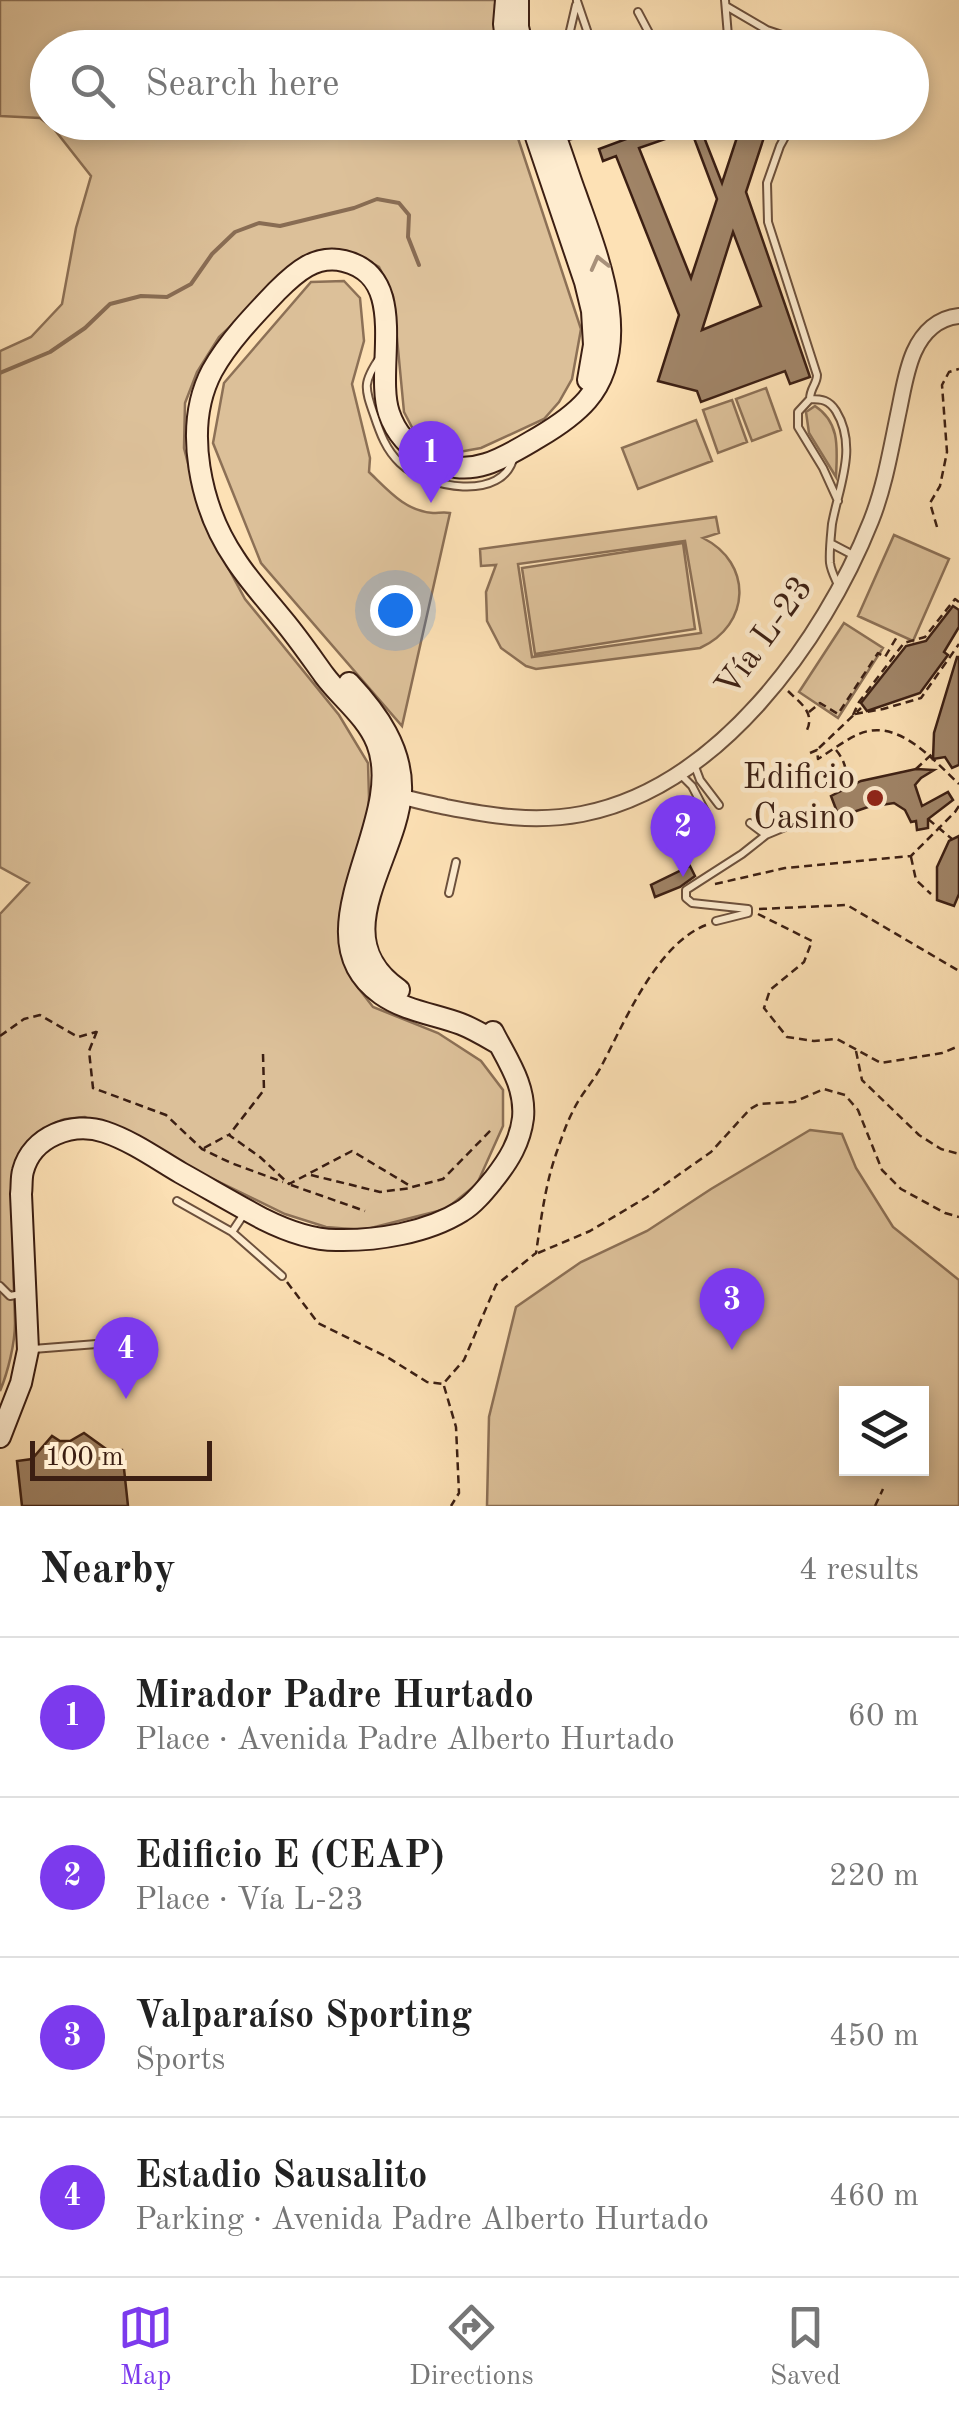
<!DOCTYPE html>
<meta charset="utf-8">
<style>
:root{--surface:#fff;--page:#f2f2f2;--text:#222;--muted:#767676;--line:#e0e0e0;--accent:#7c3aed}
body{margin:0;font-family:"Old Standard TT",serif;background:var(--page);color:var(--text)}
.controls{position:absolute;right:30px;bottom:30px;display:grid;overflow:hidden;border-radius:0px;box-shadow:0 5px 15px #0003}
.controls button{width:90px;height:90px;display:grid;place-items:center;padding:0;border:0;border-bottom:2px solid var(--line);background:var(--surface);color:var(--text);font:50px sans-serif}
.scale{position:absolute;left:30px;bottom:25px;width:182px;box-sizing:border-box;padding-left:10px;border:5px solid #3c1f13;border-top:0;font-size:28px;line-height:35px;white-space:nowrap;color:#3c1f13;-webkit-text-stroke:8px #feeccf;paint-order:stroke}
.you{position:absolute;left:395px;top:610px;width:35px;height:35px;margin:-25px;border:8px solid #fff;border-radius:50%;background:#1a73e8;box-shadow:0 0 0 15px #1a73e833}
.badge{display:grid;place-items:center;width:65px;height:65px;border-radius:50%;background:var(--accent);color:#fff;font-size:32px;font-weight:700}
.pin{position:absolute;translate:-50% -82px;filter:drop-shadow(0 2px 5px #0008)}
.pin::after{content:'';position:absolute;top:52px;width:35px;height:30px;background:inherit;clip-path:polygon(0 0,100% 0,50% 100%)}
.list{margin:0;padding:0;list-style:none}
h2{display:flex;justify-content:space-between;align-items:center;height:130px;margin:0;padding:0 40px;font-size:42px}
h2 small{font-size:32px;font-weight:400;color:var(--muted)}
.list li{display:grid;grid-template-columns:65px 1fr auto;gap:30px;align-items:center;box-sizing:border-box;height:160px;padding:0 40px;border-top:2px solid var(--line)}
.list b{display:block;font-size:38px;white-space:nowrap}
.list p{margin:0;font-size:32px;white-space:nowrap;color:var(--muted)}
.list em{font-size:32px;font-style:normal;color:var(--muted)}
.icon{flex:none;width:55px;height:55px;fill:none;stroke:currentColor;stroke-width:2;stroke-linecap:round;stroke-linejoin:round}
.map{position:relative;flex:none;width:959px;height:1506px;overflow:hidden}
.search{position:absolute;background:var(--surface);box-shadow:0 5px 15px #0003;left:30px;right:30px;top:30px;height:110px;display:flex;align-items:center;gap:25px;box-sizing:border-box;padding:0 35px;border-radius:55px;color:var(--muted);font-size:38px}
.sheet{height:770px;background:var(--surface)}
nav{display:flex;justify-content:space-around;align-items:center;box-sizing:border-box;height:140px;border-top:2px solid var(--line);background:var(--surface);font-size:28px;color:var(--muted)}
nav a{display:grid;justify-items:center;gap:5px}
nav .on{color:var(--accent)}
.map>svg:first-child{display:block}
.green{fill:#dcc099;stroke:#8c7056;stroke-width:2.5;fill-rule:evenodd}
.lines{fill:none;stroke-linecap:round;stroke-linejoin:round}
.stream{stroke:#886c53;stroke-width:4}
.building{fill:#a08467;stroke:#3c1f13;stroke-width:2.5;fill-rule:evenodd}
.service-casing{stroke:#6c503c;stroke-width:10}
.minor-casing{stroke:#6c503c;stroke-width:18}
.secondary-casing{stroke:#3c1f13;stroke-width:24}
.path{stroke:#3c1f13;stroke-width:2.5;stroke-dasharray:8 5;stroke-linecap:butt}
.service{stroke:#feeccf;stroke-width:6}
.minor{stroke:#feeccf;stroke-width:14}
.secondary{stroke:#feeccf;stroke-width:20}
.path-bridge{stroke:#3c1f13;stroke-width:2.5;stroke-dasharray:8 5;stroke-linecap:butt}
.oneway{stroke:#a7907a}
.poi-dot{fill:#8f2418;stroke:#feeccf;stroke-width:4}
.labels{text-anchor:middle;dominant-baseline:central;stroke-width:9;stroke-linejoin:round;paint-order:stroke}
.street-label{font-size:35px;fill:#3c1f13;stroke:#feeccf}
.poi-label{font-size:35px;fill:#3c1f13;stroke:#feeccf;text-anchor:end}
</style>
<div class="map">
<svg width="959" height="1506" viewBox="0 0 959 1506">
<rect width="100%" height="100%" fill="#fde1b5"/>
<filter id="stains"><feTurbulence type="fractalNoise" baseFrequency=".002" numOctaves="4"/><feColorMatrix values="0 0 0 0 .2 0 0 0 0 .09 0 0 0 0 .02 0 0 0 .5 -.17"/></filter>
<radialGradient id="worn" r=".72"><stop offset=".6" stop-color="#630" stop-opacity="0"/><stop offset="1" stop-color="#630" stop-opacity=".3"/></radialGradient>
<!-- green -->
<path class="green" d="M0,0h497l-2,5 6,42 -453,1v74l465,1 68,206 -9,50 -13,23 -15,17 -63,29 -22,4 -21,-6 -23,-13 -11,-21 -11,-116 -14,-29 -24,-13 -20,-5 -34,11 -82,77 -22,35 -12,31 -1,45 19,73 42,78 94,116 29,48 1,34 -2,40 -23,110 12,38 17,22 65,26 43,28 22,29v36l-26,58 -31,25 -83,21 -37,-3 -41,-13 -200,-97c-8,1 -16,1 -23,3 -62,22 -48,142 -47,203 0,20 -7,49 -15,68v-477l29,-31 -29,-16v-516l31,-14 31,-33 14,-76 15,-52 -37,-47 -14,-11 -40,-2z
M344,281l16,17 4,43 -12,43 18,74 -1,14c19,18 36,39 64,41 6,0 11,-1 17,0l-48,213 -141,-163 -48,-120 11,-60 87,-101z
M766,388l15,42 -29,11 -16,-42z
M732,400l15,42 -29,11 -15,-43z
M815,406c26,17 22,44 21,71l-27,-44 -3,-21z
M696,420l16,41 -74,28 -16,-41z
M716,517l3,16 -16,5c50,25 48,87 -3,110l-164,21 -10,-3 -25,-18 -14,-27 -1,-29 10,-27 -15,1 -1,-17zM685,541l16,92 -169,24 -14,-93z
M894,535l55,24 -36,82 -55,-25z
M683,543l12,86 -160,25 -13,-86z
M844,623l39,25 -45,70 -39,-26z
M810,1130l32,4 14,34 37,59 66,53v226h-472l2,-89 27,-110 65,-45 66,-31 64,-42zM846,1394h76v74h-76z"/>
<g class="lines">
<!-- stream -->
<path class="stream" d="M0,373l50,-21 35,-24 25,-24 31,-8 26,1 24,-13 21,-30 23,-22 24,-9 21,3 74,-18 23,-9 22,4 10,12 -1,22 11,28"/>
</g>
<!-- building -->
<path class="building" d="M672,122h36l-8,5 22,56 20,-61h27l-23,70 64,185 -20,7 -5,-13 -84,31 -4,-11 -39,-10 21,-66 -63,-159 -13,5 -4,-12zM691,130l26,69 -26,79 -52,-130zM733,232l28,74 -59,24z
M953,606l6,4v17l-15,25 4,3 -28,38 -53,18 -6,-8 45,-57 20,-5z
M957,657h2v108l-7,3 -7,-11 -12,2 1,-26z
M916,769l18,1 -13,8 -6,7 7,21 26,-14 5,8 -25,19v9l-11,2 -1,-9 -5,1 -6,-12 -11,-7 -26,4 -29,10 -8,-21 30,-15z
M959,836v58l-5,12 -17,-6v-33l12,-26z
M690,866l5,10 -15,11 -25,10 -4,-12z
M84,1433l25,18 13,-1 6,56h-106l-5,-45 15,-2 20,-23 8,5h10z"/>
<g class="lines">
<defs>
<path id="service" d="M725,0l4,48
M577,1l16,47
M726,6l41,24 45,15 56,-5
M638,12l19,36
M682,38l29,10
M566,48l10,-43
M793,122l-13,24 -13,37 1,39 49,153c0,9 -7,13 -7,24
M560,135l6,2 44,-15
M380,357c-17,25 -16,30 -6,58 6,18 12,35 26,48 26,25 104,40 114,-7
M838,501l-15,-33 -25,-41v-15l12,-13c12,0 19,1 26,12 22,36 3,75 -4,113 -1,11 -3,28 -2,39 1,8 5,15 8,22
M832,544l21,11
M694,764l6,16 19,25
M680,774l12,12 14,27
M750,823l16,12 48,-20
M449,893l7,-31
M716,921l32,-8v-4l-56,-6 -6,-5v-8l56,-36 24,-19
M177,1201l55,31
M244,1214l-12,18 50,44
M0,1286l10,10 11,-2
M33,1349l102,-8 9,6"/>
<path id="minor" d="M394,794c17,6 35,9 52,13 46,9 89,16 136,7 135,-26 241,-172 289,-293 14,-35 20,-73 28,-111 4,-19 7,-40 15,-58 9,-20 24,-34 45,-36"/>
<path id="secondary" d="M506,0l-2,24 3,24
M518,0v27l5,21
M531,122l54,160 7,29 2,34 -6,35
M349,683c28,30 54,66 52,109 -4,67 -79,145 -2,198
M499,1044c-12,-7 -25,-15 -38,-20 -27,-10 -56,-13 -80,-30 -84,-60 27,-172 -4,-251 -11,-27 -36,-45 -53,-68 -13,-18 -26,-37 -41,-55 -16,-20 -34,-39 -48,-61 -34,-50 -53,-131 -23,-188 16,-29 42,-56 65,-80 19,-19 39,-37 67,-30 67,16 30,107 45,152 13,39 57,64 97,51 19,-6 36,-17 53,-27 17,-10 35,-22 48,-37 48,-56 10,-145 -11,-205 -9,-24 -16,-49 -26,-73
M0,1437l21,-54 7,-33 -7,-156c1,-7 0,-16 2,-23 9,-35 50,-50 82,-39 27,9 52,27 76,41 27,15 54,31 82,46 22,11 47,21 73,21 40,1 91,-7 126,-29 12,-7 23,-21 32,-32 15,-19 26,-37 29,-61 3,-33 -16,-58 -30,-86"/>
</defs>
<!-- service casing -->
<use href="#service" class="service-casing"/>
<!-- minor casing -->
<use href="#minor" class="minor-casing"/>
<!-- secondary casing -->
<use href="#secondary" class="secondary-casing"/>
<!-- path -->
<path class="path" d="M937,527l-7,-24 10,-17 7,-34 -5,-67 7,-13 10,-3
M788,691c12,12 27,21 19,39
M809,712l11,-9 18,11 40,-61 7,4 13,-22
M855,714l28,-5 38,-11 38,-54
M853,715l6,-13 45,-59 21,-6 30,-38 4,3
M819,748l42,-40
M836,750c10,12 11,22 11,38
M810,753l7,-3 1,9c13,-8 27,-19 41,-25 39,-17 75,27 100,50
M911,857l5,23 15,14
M715,884l70,-16 126,-12 44,-44 4,-6
M759,909l88,-4 112,66
M758,914l54,27 -8,21 -34,28 -6,18 23,29 27,4 23,-2 44,24 61,-10 17,-7
M97,1031l-8,20 4,37 73,27 36,34 29,14 52,19
M0,1036l24,-17 16,-4 38,22 18,-5
M856,1051l6,29 57,55 22,14 18,5
M263,1054l1,36 -35,45 31,22 29,27 63,-33 60,36 31,-8 50,-51
M204,1148l24,-13
M311,1175l69,17 31,-4
M291,1185l74,26
M538,1253l52,-22 57,-34 64,-45 39,-43 9,-5 35,-2 30,-13 21,6 13,15 24,60 19,19 44,24 14,4
M287,1282l31,41 69,34 40,25 16,2 21,-24 32,-75 40,-32c5,-33 9,-67 20,-99 5,-14 10,-30 17,-43 7,-16 21,-30 29,-46 23,-44 55,-121 104,-140
M444,1386l12,41 3,66 -8,13
M875,1506l8,-17"/>
<!-- service -->
<use href="#service" class="service"/>
<!-- minor -->
<use href="#minor" class="minor"/>
<!-- secondary -->
<use href="#secondary" class="secondary"/>
<!-- path-bridge -->
<path class="path-bridge" d="M916,769l17,-16
M928,819l24,20"/>
</g>
<!-- one-way arrows -->
<defs><path id="oneway-chevron" d="M-2-3.5L2.5 0L-2 3.5" fill="none" stroke-width="1.6" stroke-linecap="round" stroke-linejoin="round" transform="scale(2.5)"/></defs>
<use class="oneway" href="#oneway-chevron" transform="translate(599 263) rotate(-104)"/>
<!-- markers -->
<circle class="poi-dot" cx="875" cy="798" r="10"/>
<g class="labels">
<!-- street labels -->
<g class="street-label">
<text transform="translate(765 637) rotate(-54)">Vía L-23</text>
</g>
<!-- poi labels -->
<g class="poi-label">
<text x="855" y="778">Edificio<tspan x="855" dy="40">Casino</tspan></text>
</g>
</g>
<rect width="100%" height="100%" filter="url(#stains)"/>
<rect width="100%" height="100%" fill="url(#worn)"/>
</svg>
<div class="controls">
<button><svg class="icon" aria-label="layers" viewBox="0 0 24 24"><path d="M12 4l9 5-9 5-9-5zM3 14l9 5 9-5"/></svg></button>
</div>
<div class="scale">100 m</div>
<div class="you"></div>
<div class="pin badge" style="left:431px;top:503px">1</div>
<div class="pin badge" style="left:683px;top:877px">2</div>
<div class="pin badge" style="left:732px;top:1350px">3</div>
<div class="pin badge" style="left:126px;top:1399px">4</div>
<div class="search"><svg class="icon" aria-label="search" viewBox="0 0 24 24"><circle cx="10" cy="10" r="6"/><path d="M15 15l6 6"/></svg>Search here</div>
</div>
<section class="sheet">
<h2>Nearby<small>4 results</small></h2>
<ul class="list">
<li><span class="badge">1</span><div><b>Mirador Padre Hurtado</b><p>Place · Avenida Padre Alberto Hurtado</p></div><em>60 m</em></li>
<li><span class="badge">2</span><div><b>Edificio E (CEAP)</b><p>Place · Vía L-23</p></div><em>220 m</em></li>
<li><span class="badge">3</span><div><b>Valparaíso Sporting</b><p>Sports</p></div><em>450 m</em></li>
<li><span class="badge">4</span><div><b>Estadio Sausalito</b><p>Parking · Avenida Padre Alberto Hurtado</p></div><em>460 m</em></li>
</ul>
</section>
<nav>
<a class="on"><svg class="icon" aria-label="map" viewBox="0 0 24 24"><path d="M3 6l6-2 6 2 6-2v14l-6 2-6-2-6 2zM9 4v14M15 6v14"/></svg>Map</a>
<a><svg class="icon" aria-label="directions" viewBox="0 0 24 24"><path d="M12 3l9 9-9 9-9-9zM9 14v-3h6M13 9l2 2-2 2"/></svg>Directions</a>
<a><svg class="icon" aria-label="saved" viewBox="0 0 24 24"><path d="M7 4h10v16l-5-4-5 4z"/></svg>Saved</a>
</nav>
